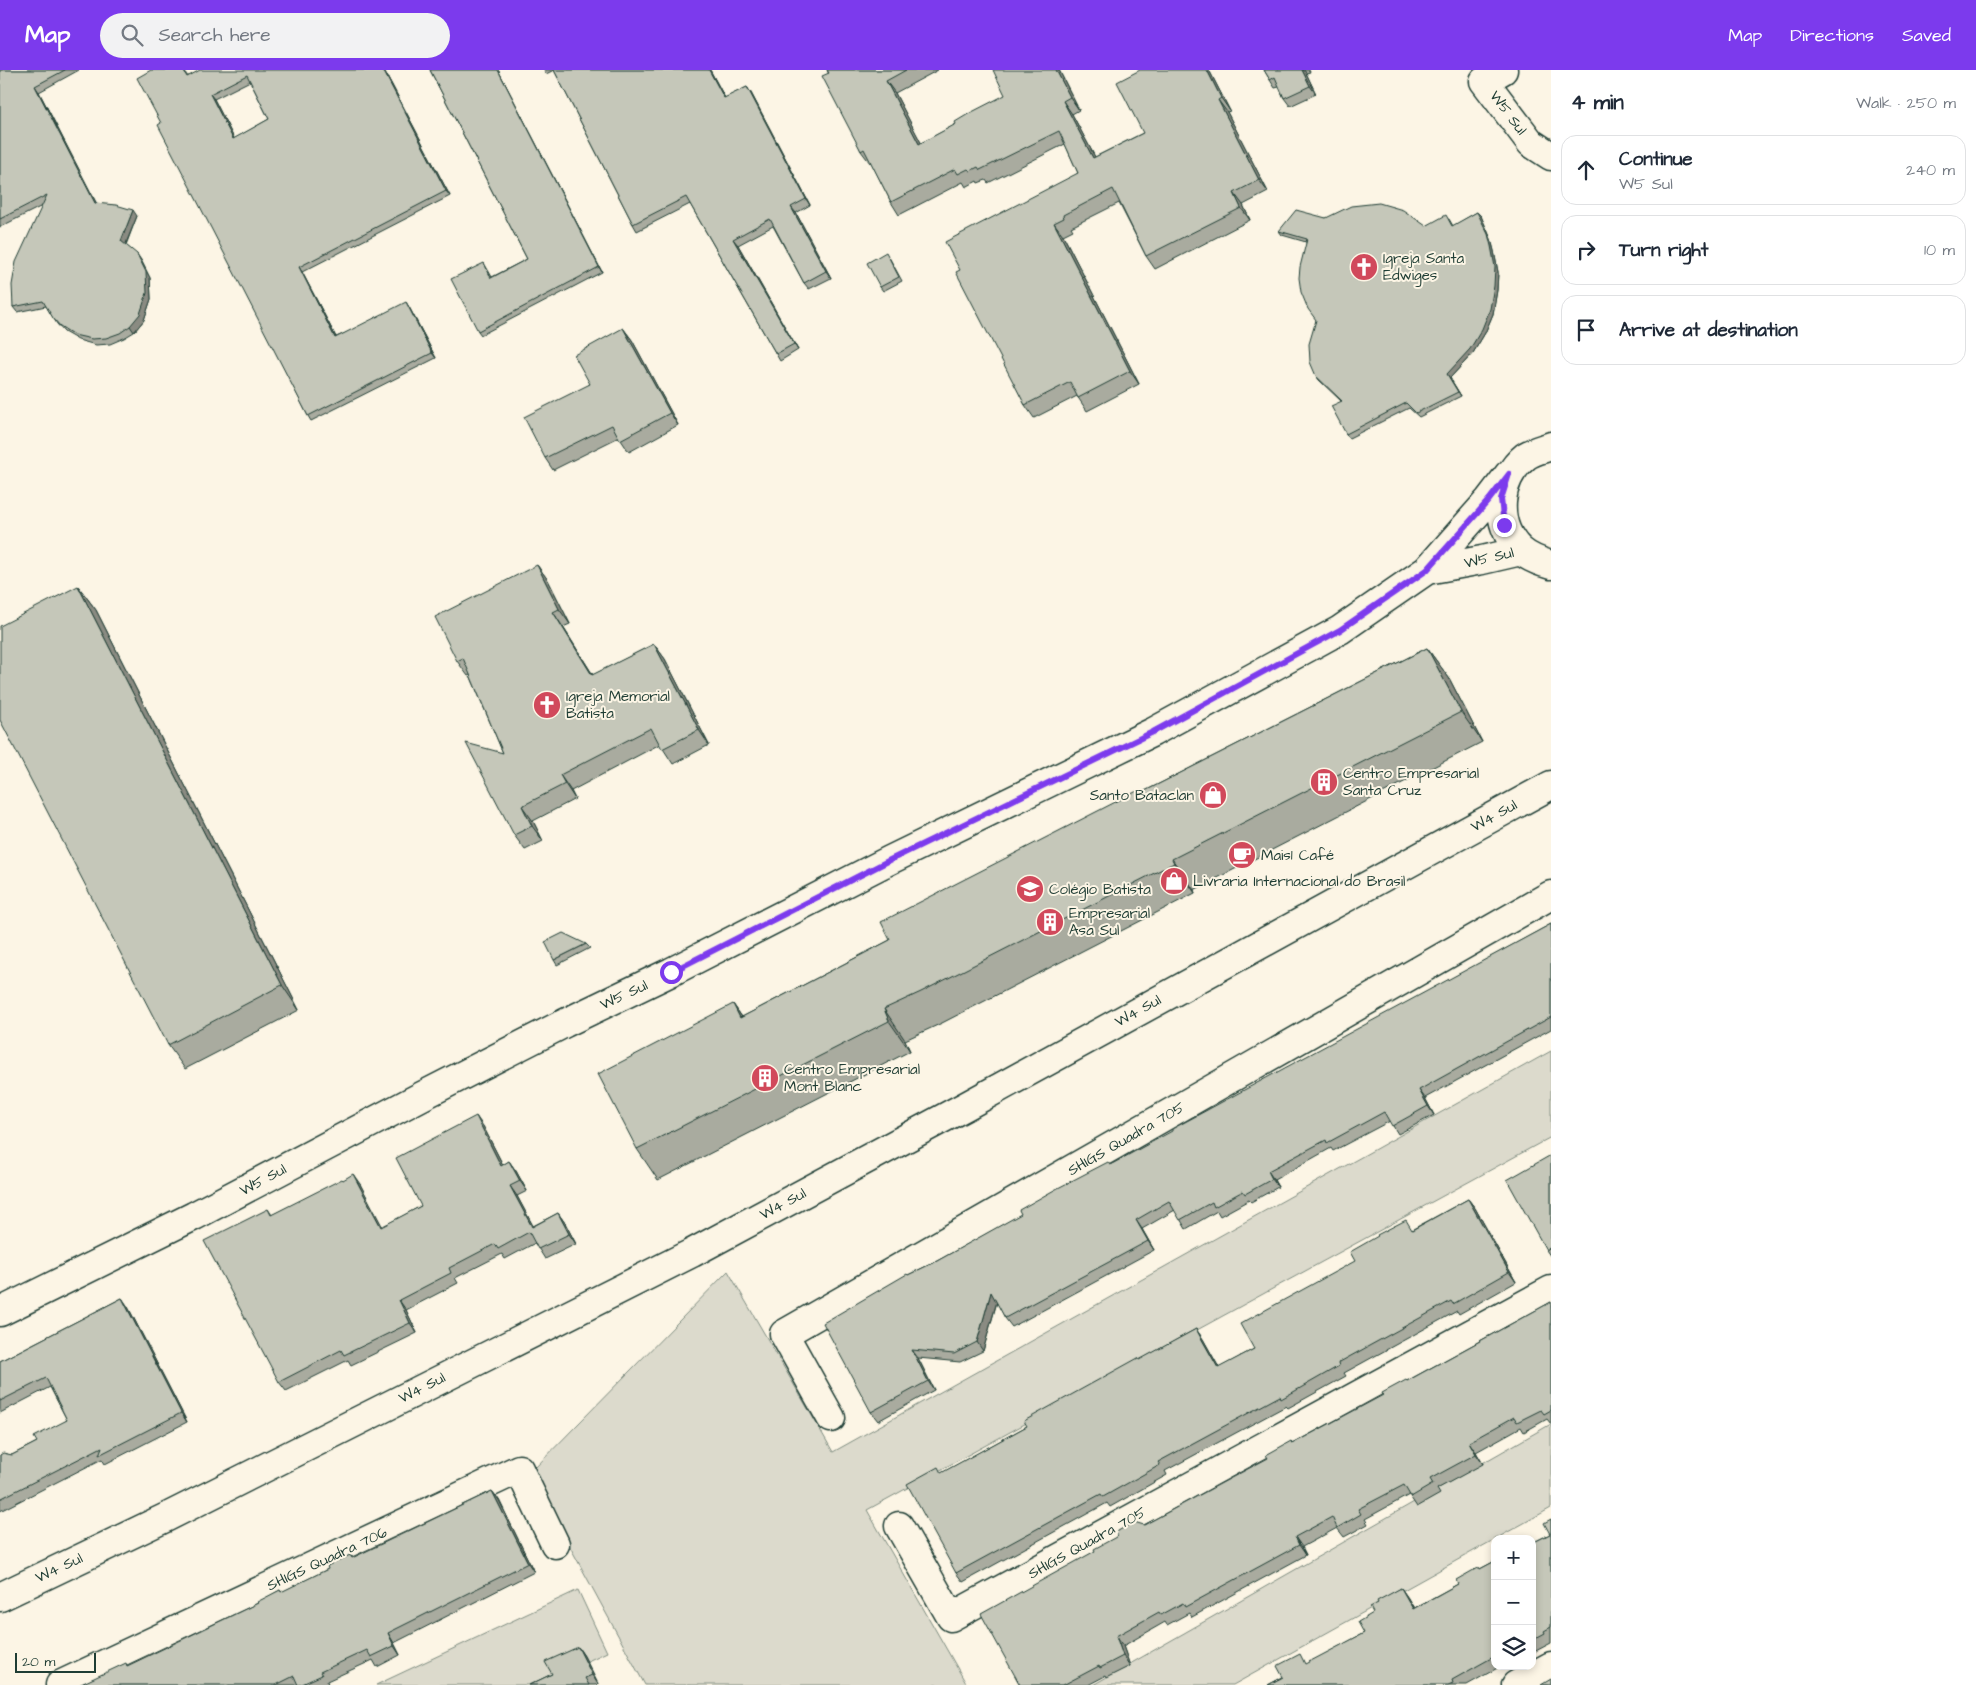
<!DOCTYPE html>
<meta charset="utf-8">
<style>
:root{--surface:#fff;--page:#f2f2f3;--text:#1f2937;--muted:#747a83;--line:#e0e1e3;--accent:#7c3aed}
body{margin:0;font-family:"Architects Daughter",sans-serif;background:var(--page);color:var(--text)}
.controls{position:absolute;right:15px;bottom:15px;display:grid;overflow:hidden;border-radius:10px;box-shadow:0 2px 8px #0003}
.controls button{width:45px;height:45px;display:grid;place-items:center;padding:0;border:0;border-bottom:1px solid var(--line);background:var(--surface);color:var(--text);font:25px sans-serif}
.scale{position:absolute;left:15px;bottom:12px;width:81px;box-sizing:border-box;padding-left:5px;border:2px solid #1f3d34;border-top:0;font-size:14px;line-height:18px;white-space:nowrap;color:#1f3d34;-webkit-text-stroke:4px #fcf5e5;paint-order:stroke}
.stop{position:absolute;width:15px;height:15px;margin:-11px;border:4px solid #7c3aed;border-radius:50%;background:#fff}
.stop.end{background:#7c3aed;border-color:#fff;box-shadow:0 1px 5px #0008}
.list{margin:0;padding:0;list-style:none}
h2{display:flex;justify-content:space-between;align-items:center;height:65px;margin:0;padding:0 20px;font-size:21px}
h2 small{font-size:16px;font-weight:400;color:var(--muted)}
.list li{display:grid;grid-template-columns:32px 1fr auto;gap:15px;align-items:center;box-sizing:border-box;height:70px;margin:0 10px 10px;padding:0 10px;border:1px solid var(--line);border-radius:15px}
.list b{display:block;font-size:19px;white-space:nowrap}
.list p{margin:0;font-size:16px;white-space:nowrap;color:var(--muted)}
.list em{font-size:16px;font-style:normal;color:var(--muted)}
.icon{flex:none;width:28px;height:28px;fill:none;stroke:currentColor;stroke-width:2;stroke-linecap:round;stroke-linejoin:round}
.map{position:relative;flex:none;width:1551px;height:1615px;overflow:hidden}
header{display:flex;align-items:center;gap:30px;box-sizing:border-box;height:70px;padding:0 25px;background:var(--accent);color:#fff}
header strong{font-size:24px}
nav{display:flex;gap:28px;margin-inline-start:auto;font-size:18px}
.search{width:350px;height:45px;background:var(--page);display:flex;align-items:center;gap:12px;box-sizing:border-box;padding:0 18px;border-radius:28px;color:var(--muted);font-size:19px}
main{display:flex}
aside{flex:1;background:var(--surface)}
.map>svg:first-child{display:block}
.green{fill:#dcdacc;stroke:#7e8c80}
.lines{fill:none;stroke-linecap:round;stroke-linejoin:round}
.minor-casing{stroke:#1f3d34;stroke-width:31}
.major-casing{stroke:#1f3d34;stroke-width:31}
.minor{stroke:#fcf5e5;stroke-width:28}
.major{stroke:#fcf5e5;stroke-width:28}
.wall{fill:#a9ab9f;stroke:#1f3d34;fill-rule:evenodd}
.shaded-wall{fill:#8a8b82;stroke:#1f3d34}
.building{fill:#c5c7b9;stroke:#1f3d34;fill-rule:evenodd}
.route{stroke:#7c3aed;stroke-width:6}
.labels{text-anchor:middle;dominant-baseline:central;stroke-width:4;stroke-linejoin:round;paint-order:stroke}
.street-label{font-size:15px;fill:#1f3d34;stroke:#fcf5e5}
.poi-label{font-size:15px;fill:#1f3d34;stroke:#fcf5e5;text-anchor:start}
</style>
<header>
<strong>Map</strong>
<div class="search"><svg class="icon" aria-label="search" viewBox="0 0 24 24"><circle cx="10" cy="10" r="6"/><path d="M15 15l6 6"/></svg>Search here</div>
<nav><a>Map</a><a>Directions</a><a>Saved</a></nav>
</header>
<main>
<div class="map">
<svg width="1551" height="1615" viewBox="0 0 1551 1615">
<rect width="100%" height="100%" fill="#fcf5e5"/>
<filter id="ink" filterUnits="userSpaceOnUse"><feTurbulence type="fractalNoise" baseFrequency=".02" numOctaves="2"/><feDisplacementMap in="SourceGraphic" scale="10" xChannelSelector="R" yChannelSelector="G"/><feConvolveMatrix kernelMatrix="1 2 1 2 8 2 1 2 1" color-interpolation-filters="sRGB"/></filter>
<g filter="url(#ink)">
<!-- green -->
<path class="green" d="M1551,981v86l-684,373 100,175h-322l-115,-212 198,-202 105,181z
M1551,1354v84l-318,177h-140z
M578,1520l29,62 -71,33h-160z"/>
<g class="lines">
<defs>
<path id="minor" d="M1503,0l-19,11 47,62 20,13
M831,1348l-47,-84 767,-439
M899,1456l52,91 600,-327
M60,1615l459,-216 36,75
M1516,1615l35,-19"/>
<path id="major" d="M1551,376c-8,3 -18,5 -25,10 -29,23 -33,68 -6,94 9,8 20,12 31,15
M1427,500l55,-10 39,-9
M0,1242l194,-96 228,-120 143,-73 106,-51 219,-112 263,-128 187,-102 87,-60 62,-70 20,-26
M0,1527l167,-80 525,-264 274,-147 585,-321"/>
</defs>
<!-- minor casing -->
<use href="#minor" class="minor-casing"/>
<!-- major casing -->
<use href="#major" class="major-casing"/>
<!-- minor -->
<use href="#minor" class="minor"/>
<!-- major -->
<use href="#major" class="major"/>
</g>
<!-- wall -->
<path class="wall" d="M0,0h79l-40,22 57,111 41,13 -11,29 15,15 9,18 1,21 -7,21 -10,12 -10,6 -14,6 -14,1 -18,-5 -14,-8 -7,-8 -11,-18 -29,6 -4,-5 29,-101 -42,21z
M184,0l3,6 197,-6 66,126 -148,76 34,65 73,-30 27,51 -125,63 -3,-5 -147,-293zM250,11l19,38 -35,20 -20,-40z
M430,0h68l104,202 -121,63 -3,-4 6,-68 8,14 35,-18z
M544,0h166l15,28 22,-11 4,6 59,112 -14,8 35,65 -22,11 -5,-6 -31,-57 -35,19 60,105 -18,11 -4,-7 -86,-150 -53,27 -4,-7 -79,-154 -8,4z
M827,0h111l-43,23 26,50 138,-73 20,40 -7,4 23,43 48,-24 66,-63 21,41 -3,1 41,80 -25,13 7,15 -95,49 -9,-13 -27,-53 -48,24 2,3 -10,5 76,149 -52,27 -10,-15 -43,22 -9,-13 -65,-135 118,-97 -13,-29 -77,39 -2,-3 -8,3 -1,-2 -11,6 -3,-5 -64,33 -8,-13 -20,-40 -1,1 -9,-12z
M1264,0h45l1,2 -4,1 10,21 -26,12 -6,-8 -5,-11 -4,1 -5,-8z
M1477,142l4,4 10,23 3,12 4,21 -1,18 -4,24 -8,19 -12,20 -23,25 11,18 -42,21 -10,-9 -60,30 -3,-4 -5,-33 -22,-21 -3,-4v-56l-10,-78 -24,-7 -3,-4 47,-13 100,8 23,-7 4,7z
M889,187l13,24 -19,10 -3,-4z
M623,258l9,12 46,85 -49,27 -10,-15 -66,33 -8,-12z
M537,495l11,15 22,44 -7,3 30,48 61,-31 11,15 44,86 -36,19 -13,-20 -89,47 4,8 -42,22 10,20 -18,9 -11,-15 -11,-82 -33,-78 -2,1 -11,-15z
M78,516l18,24 203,400 -114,59 -17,-24z
M1427,578l22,30 33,64 -288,148 1,3 -253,130 -37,17 5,11 -252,129 -21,-31 96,-145 9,13 148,-77 249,-146z
M1551,854v105l-126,69 9,17 -36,19 -8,-13 -57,30 -2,-3 -57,32 4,7 -27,15 -2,-2 -29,16 -3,-5 -31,18 -11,-19 -33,19 12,21 -142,77 -7,-9 -8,-16 -14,49 -23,11 -42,-4 16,32 -56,31 -7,-9 37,-137 29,-14z
M586,874l4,4 -33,17 -3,-5z
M483,1056l20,39 6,-4 7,10 11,20 -10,5 16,30 25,-13 7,10 11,21 -31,15 -10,-16 -30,16 -3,-5 -47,24 3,5 -52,27 11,23 -66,32 -3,-5 -62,31 -7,-9 -11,-173 4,6 71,-35 17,4 22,43 39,-21z
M1551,1085v102l-5,-7z
M1468,1129l7,9 41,74 -57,32 -2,-3 -113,62 2,3 -58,32 -2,-2 -121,65 2,4 -57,32 -3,-4 -144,79 -7,-9 -14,-100 85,-47 113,-66 56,-31 7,10 16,29 35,-19 159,-120z
M122,1228l6,9 59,115 -82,42 -3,-5 -102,52v-56h12l25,-13 30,-22 -17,-33 -50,26v-52z
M1551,1232v122l-4,-5 -23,13 -3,-5 -45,25 7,12 -46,25 3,5 -23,13 -8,-12 -44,24 3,5 -24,13 -7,-9 -35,19 4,8 -114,62 -3,-4 -22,12 -2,-3 -42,24 7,20 -24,12 -1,-2 -17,9h-68l124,-160z
M492,1421l7,9 35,72 -140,71 6,12 -23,12 -4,-7 -46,21 1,3 -2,1h-247l48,-20 131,-62 22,-13 2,2 46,-23 22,-14 2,2z
M1551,1449v124l-19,10v-110l18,-9z
M1495,1491v105h6l-34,19h-199l96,-52 14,-30 23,-15 13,20 44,-24 22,-15z
M578,1577l6,9 14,28 -3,1h-66l23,-11z"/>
<!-- shaded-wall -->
<path class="shaded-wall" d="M383,0h1l66,126 -4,-5z
M498,0l104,202 -3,-5z
M709,0h1l18,34 -4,-6z
M1056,0h3l20,40 -9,-13z
M1207,0h2l21,41 -9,-13z
M1302,0h2l2,3 10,21 -6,-8z
M886,11l9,12 33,63 -9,-12z
M35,16l4,6 60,116 -4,-5z
M747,17l4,6 59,112 -4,-6z
M210,24l4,5 23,45 -4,-5z
M1218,30l9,12 41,80 -9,-12z
M1063,31l9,13 30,56 -9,-12z
M1234,123l9,12 7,15 -9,-12z
M791,137l5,6 35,65 -5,-7z
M133,140l4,6 -12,30 -4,-5z
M1477,142l4,4 10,23 3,12 4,21 -1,18 -4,24 -8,19 -12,20 -23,25 11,18 -14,-22z
M1054,153l9,12 76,149 -9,-13z
M733,169l5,6 60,105 -4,-6z
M137,184l4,6 9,18 1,21 -7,21 -10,12 -4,-6z
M299,197l3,5 37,71 -4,-5z
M406,232l3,5 27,51 -4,-5z
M623,258l9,12 46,85 -8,-12z
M537,495l11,15 22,44 -11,-15z
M78,516l18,24 203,400 -17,-25z
M553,542l10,15 40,64 -11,-16z
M654,574l11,15 44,86 -10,-15z
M1427,578l22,30 33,64 -21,-30z
M560,705l11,16 4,8 -10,-15z
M522,736l11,15 10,20 -11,-15z
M1172,789l22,31 1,3 -21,-30z
M733,934l21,31 -14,-17z
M884,939l21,31 5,11 -21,-30z
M1419,1020l6,8 9,17 -6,-9z
M476,1046l7,10 25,49 -7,-9z
M509,1091l7,10 11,20 -7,-10z
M1268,1101l6,9 4,7 -6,-8z
M353,1104l7,10 28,53 -7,-10z
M510,1116l7,10 22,41 -7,-10z
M1468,1129l7,9 41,74 -7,-10z
M558,1143l7,10 11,21 -7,-10z
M1136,1150l6,9 12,21 -6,-9z
M991,1222l6,9 -14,50 -6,-9z
M122,1228l6,9 59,115 -6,-9z
M399,1230l7,10 11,23 -7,-10z
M1196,1259l7,10 22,39 -7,-10z
M912,1280l6,8 16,32 -6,-9z
M1469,1372l7,10 7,12 -7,-10z
M492,1421l7,9 35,72 -6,-9z
M1295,1467l7,10 4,8 -7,-10z
M1401,1518l7,10 11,20 -6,-9z
M388,1563l6,10 6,12 -6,-9z
M1116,1566l7,10 7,20 -7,-10z
M578,1577l6,9 14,28 -6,-9z"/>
<!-- building -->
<path class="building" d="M0,0h65l-30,16 60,117 21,2 17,5 -12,31 16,13 9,18 1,21 -7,21 -10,12 -10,7 -14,5 -14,1 -18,-4 -14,-9 -7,-8 -10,-17 -30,6 -1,-22 4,-23 31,-67 -47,24z
M151,0h32l4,7 13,-7h183l63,121 -147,76 36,71 71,-36 26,51 -124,63 -150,-291 3,-2 -24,-45zM247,5l22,44 -36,20 -23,-45z
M430,0h68l101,197 -121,64 -27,-52 33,-16 7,15 36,-19z
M554,0h155l15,28 23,-11 59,112 -15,8 35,64 -22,12 -34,-64 -37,20 61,105 -18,10 -90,-157 -53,27z
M827,0h79l-20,11 33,63 37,-20 -1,-2 15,-9 35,-18 -12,-25h63l14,27 -7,4 30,57 50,-25 -26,-51 23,-12h67l14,28 -3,2 41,80 -25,13 7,15 -95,48 -33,-67 -50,26 1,3 -10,5 76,148 -52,27 -8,-16 -45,23 -69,-133 4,-2 -15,-28 133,-69 -19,-42 -79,39 -2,-3 -8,4 -2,-2 -10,5 -3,-5 -64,33 -27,-53 -3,2 -39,-75 7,-3z
M1264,0h38l8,16 -26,12 -9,-21 -5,3z
M1379,133l24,7 23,16 20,-11 6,11 25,-14 11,22 3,12 4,21 -1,19 -4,23 -8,20 -12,20 -23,25 11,18 -42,21 -10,-10 -60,31 -15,-28 11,-5 -26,-25 -6,-14 -1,-18 7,-24 -8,-11 -7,-17 -2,-14 1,-11 7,-28 -28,-8 17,-21 30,8 25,-12z
M886,182l13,25 -19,10 -13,-24z
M623,258l47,85 -50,27 -8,-15 -67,33 -21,-41 66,-33 -16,-29z
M537,495l22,44 -6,3 39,63 62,-31 45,86 -37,19 -11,-21 -91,47 5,9 -43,22 10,20 -18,9 -48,-92 37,10 -40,-95 -6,3 -22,-44z
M78,516l204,399 -114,60 -168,-325v-94z
M1427,578l34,64 -289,147 2,4 -253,129 -37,17 5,12 -252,128 -39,-75 135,-70 7,14 150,-78 -9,-18 256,-131 2,3z
M1551,854v93l-132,73 9,16 -36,20 -8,-14 -57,31 -1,-3 -58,31 4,8 -27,15 -2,-3 -29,16 -2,-5 -32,18 -11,-19 -33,19 12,21 -143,77 -14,-26 -14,50 -23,12 -42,-4 16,31 -57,31 -48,-89 84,-49 1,1 29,-14 84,-47 -2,-4 37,-21 52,-27 2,3 62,-34v-2z
M563,863l23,11 -32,16 -9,-18z
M476,1046l25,50 8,-5 11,20 -10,5 22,41 26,-14 11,21 -31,15 -9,-17 -31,17 -3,-5 -46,24 2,5 -52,27 11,23 -66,32 -3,-5 -62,32 -75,-141 64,-32 3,6 71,-36 1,1 10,-6 28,53 40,-21 -25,-48z
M1551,1085v92l-5,3 -39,-70z
M1468,1129l41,73 -56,32 -2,-3 -113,62 1,3 -58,33 -1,-3 -122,66 2,3 -57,32 -2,-3 -145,79 -49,-89 31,-17 3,6 86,-47 -3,-5 114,-63 1,2 57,-31 22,39 36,-19 -14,-25 115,-63 -5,-9 28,-16 -1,-1 29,-15 6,10z
M122,1228l59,115 -82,42 3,-8 -102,52v-44l3,-2 9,2 25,-13 -3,-5 33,-17 -21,-42 -46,23v-40z
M1551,1232v108l-7,4 -3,-4 -24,12 -3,-5 -45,25 7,12 -46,25 3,5 -22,13 -7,-12 -46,24 3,5 -24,14 -5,-11 -37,20 4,8 -114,62 -2,-4 -22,12 -2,-3 -43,24 7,20 -23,12 -1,-2 -36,19h-43l-39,-71 114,-63 -1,-2 22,-12 2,-6 16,-9 10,3 124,-67 -2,-3 25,-14 1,3 91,-49 -1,-2 24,-13 1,1z
M492,1421l36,72 -140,70 6,13 -23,11 -4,-7 -47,22 2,3 -22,10h-2l-4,-9 -18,9h-197l47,-22 1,3 131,-63 -1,-1 23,-12 1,2 47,-23 -1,-3 23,-11 2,3z
M1551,1449v108l-7,4 1,2 -13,7v-97l18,-9 -6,-11z
M1495,1491v95l-43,24 1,3 -5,2h-180l15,-8 -6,-11 23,-12 5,10 59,-31 -6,-11 15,-9 -3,-6 8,-4 -1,-2 24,-13 12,21 45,-25 -2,-4 23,-13 1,2z
M578,1577l14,28 -7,3 4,7h-60l23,-11 -7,-12z
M1551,1609v6h-10z"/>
</g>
<g class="lines" filter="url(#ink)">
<!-- route -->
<path class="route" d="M671,902l219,-112 263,-128 187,-102 87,-60 62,-70 20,-26 -8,25 3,26"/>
</g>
<!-- icons -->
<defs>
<symbol id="church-disc" viewBox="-11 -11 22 22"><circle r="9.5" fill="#d1495b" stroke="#fcf5e5"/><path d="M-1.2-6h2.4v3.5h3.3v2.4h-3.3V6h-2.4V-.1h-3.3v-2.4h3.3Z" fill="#fff"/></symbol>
<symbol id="building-disc" viewBox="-11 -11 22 22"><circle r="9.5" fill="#d1495b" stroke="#fcf5e5"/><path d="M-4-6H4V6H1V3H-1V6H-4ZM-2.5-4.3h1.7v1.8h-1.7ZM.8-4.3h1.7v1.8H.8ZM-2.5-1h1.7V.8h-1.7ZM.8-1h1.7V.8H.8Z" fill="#fff"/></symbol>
<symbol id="shop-disc" viewBox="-11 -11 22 22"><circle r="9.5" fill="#d1495b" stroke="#fcf5e5"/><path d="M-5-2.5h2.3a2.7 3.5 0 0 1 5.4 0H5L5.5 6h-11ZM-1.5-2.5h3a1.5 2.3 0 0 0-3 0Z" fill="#fff"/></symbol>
<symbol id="cafe-disc" viewBox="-11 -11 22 22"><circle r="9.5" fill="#d1495b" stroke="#fcf5e5"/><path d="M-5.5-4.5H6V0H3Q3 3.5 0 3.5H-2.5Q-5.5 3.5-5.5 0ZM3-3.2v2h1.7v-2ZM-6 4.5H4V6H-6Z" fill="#fff"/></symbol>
<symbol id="university-disc" viewBox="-11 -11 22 22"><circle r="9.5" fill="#d1495b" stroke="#fcf5e5"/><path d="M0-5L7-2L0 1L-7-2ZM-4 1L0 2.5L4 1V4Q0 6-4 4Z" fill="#fff"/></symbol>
</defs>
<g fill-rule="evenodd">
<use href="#church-disc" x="1348" y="181" width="32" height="32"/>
<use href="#church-disc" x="531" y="619" width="32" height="32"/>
<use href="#building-disc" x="1308" y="696" width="32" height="32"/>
<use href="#shop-disc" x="1197" y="709" width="32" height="32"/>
<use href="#cafe-disc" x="1226" y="769" width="32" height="32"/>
<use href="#shop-disc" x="1158" y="795" width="32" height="32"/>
<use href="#university-disc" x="1014" y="803" width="32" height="32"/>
<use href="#building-disc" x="1034" y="836" width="32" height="32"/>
<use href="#building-disc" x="749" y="992" width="32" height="32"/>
</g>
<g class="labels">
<!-- street labels -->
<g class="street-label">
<text transform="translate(1508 43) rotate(53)">W5 Sul</text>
<text transform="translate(1489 488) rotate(-13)">W5 Sul</text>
<text transform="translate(1494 746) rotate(-29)">W4 Sul</text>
<text transform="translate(624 925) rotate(-25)">W5 Sul</text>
<text transform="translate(1138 941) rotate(-29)">W4 Sul</text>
<text transform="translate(1126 1069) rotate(-30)">SHIGS Quadra 705</text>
<text transform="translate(263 1110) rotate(-28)">W5 Sul</text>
<text transform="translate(783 1134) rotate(-28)">W4 Sul</text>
<text transform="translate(422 1318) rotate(-27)">W4 Sul</text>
<text transform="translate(1087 1473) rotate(-29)">SHIGS Quadra 705</text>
<text transform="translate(327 1489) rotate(-25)">SHIGS Quadra 706</text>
<text transform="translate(59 1498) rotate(-25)">W4 Sul</text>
</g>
<!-- poi labels -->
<g class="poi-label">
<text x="1383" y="188">Igreja Santa<tspan x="1383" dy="17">Edwiges</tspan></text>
<text x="566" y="626">Igreja Memorial<tspan x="566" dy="17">Batista</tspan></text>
<text x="1343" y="703">Centro Empresarial<tspan x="1343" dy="17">Santa Cruz</tspan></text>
<text x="1194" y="725" text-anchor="end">Santo Bataclan</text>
<text x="1261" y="785">Mais1 Café</text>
<text x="1193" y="811">Livraria Internacional do Brasil</text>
<text x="1049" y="819">Colégio Batista</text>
<text x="1069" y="843">Empresarial<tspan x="1069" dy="17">Asa Sul</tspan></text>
<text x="784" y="999">Centro Empresarial<tspan x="784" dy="17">Mont Blanc</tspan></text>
</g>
</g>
</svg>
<div class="controls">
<button>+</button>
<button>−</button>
<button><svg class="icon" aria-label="layers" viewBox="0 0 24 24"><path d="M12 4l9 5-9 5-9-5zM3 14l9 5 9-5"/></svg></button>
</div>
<div class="scale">20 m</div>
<div class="stop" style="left:671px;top:902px"></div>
<div class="stop end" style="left:1504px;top:455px"></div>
</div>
<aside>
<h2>4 min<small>Walk · 250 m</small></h2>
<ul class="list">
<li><svg class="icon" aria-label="ahead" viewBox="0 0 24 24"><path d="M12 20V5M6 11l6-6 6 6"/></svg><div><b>Continue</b><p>W5 Sul</p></div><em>240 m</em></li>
<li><svg class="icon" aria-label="right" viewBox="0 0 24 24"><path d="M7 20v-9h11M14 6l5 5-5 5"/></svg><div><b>Turn right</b></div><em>10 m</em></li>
<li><svg class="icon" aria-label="arrive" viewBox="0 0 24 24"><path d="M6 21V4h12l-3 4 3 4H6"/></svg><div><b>Arrive at destination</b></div></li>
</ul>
</aside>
</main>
